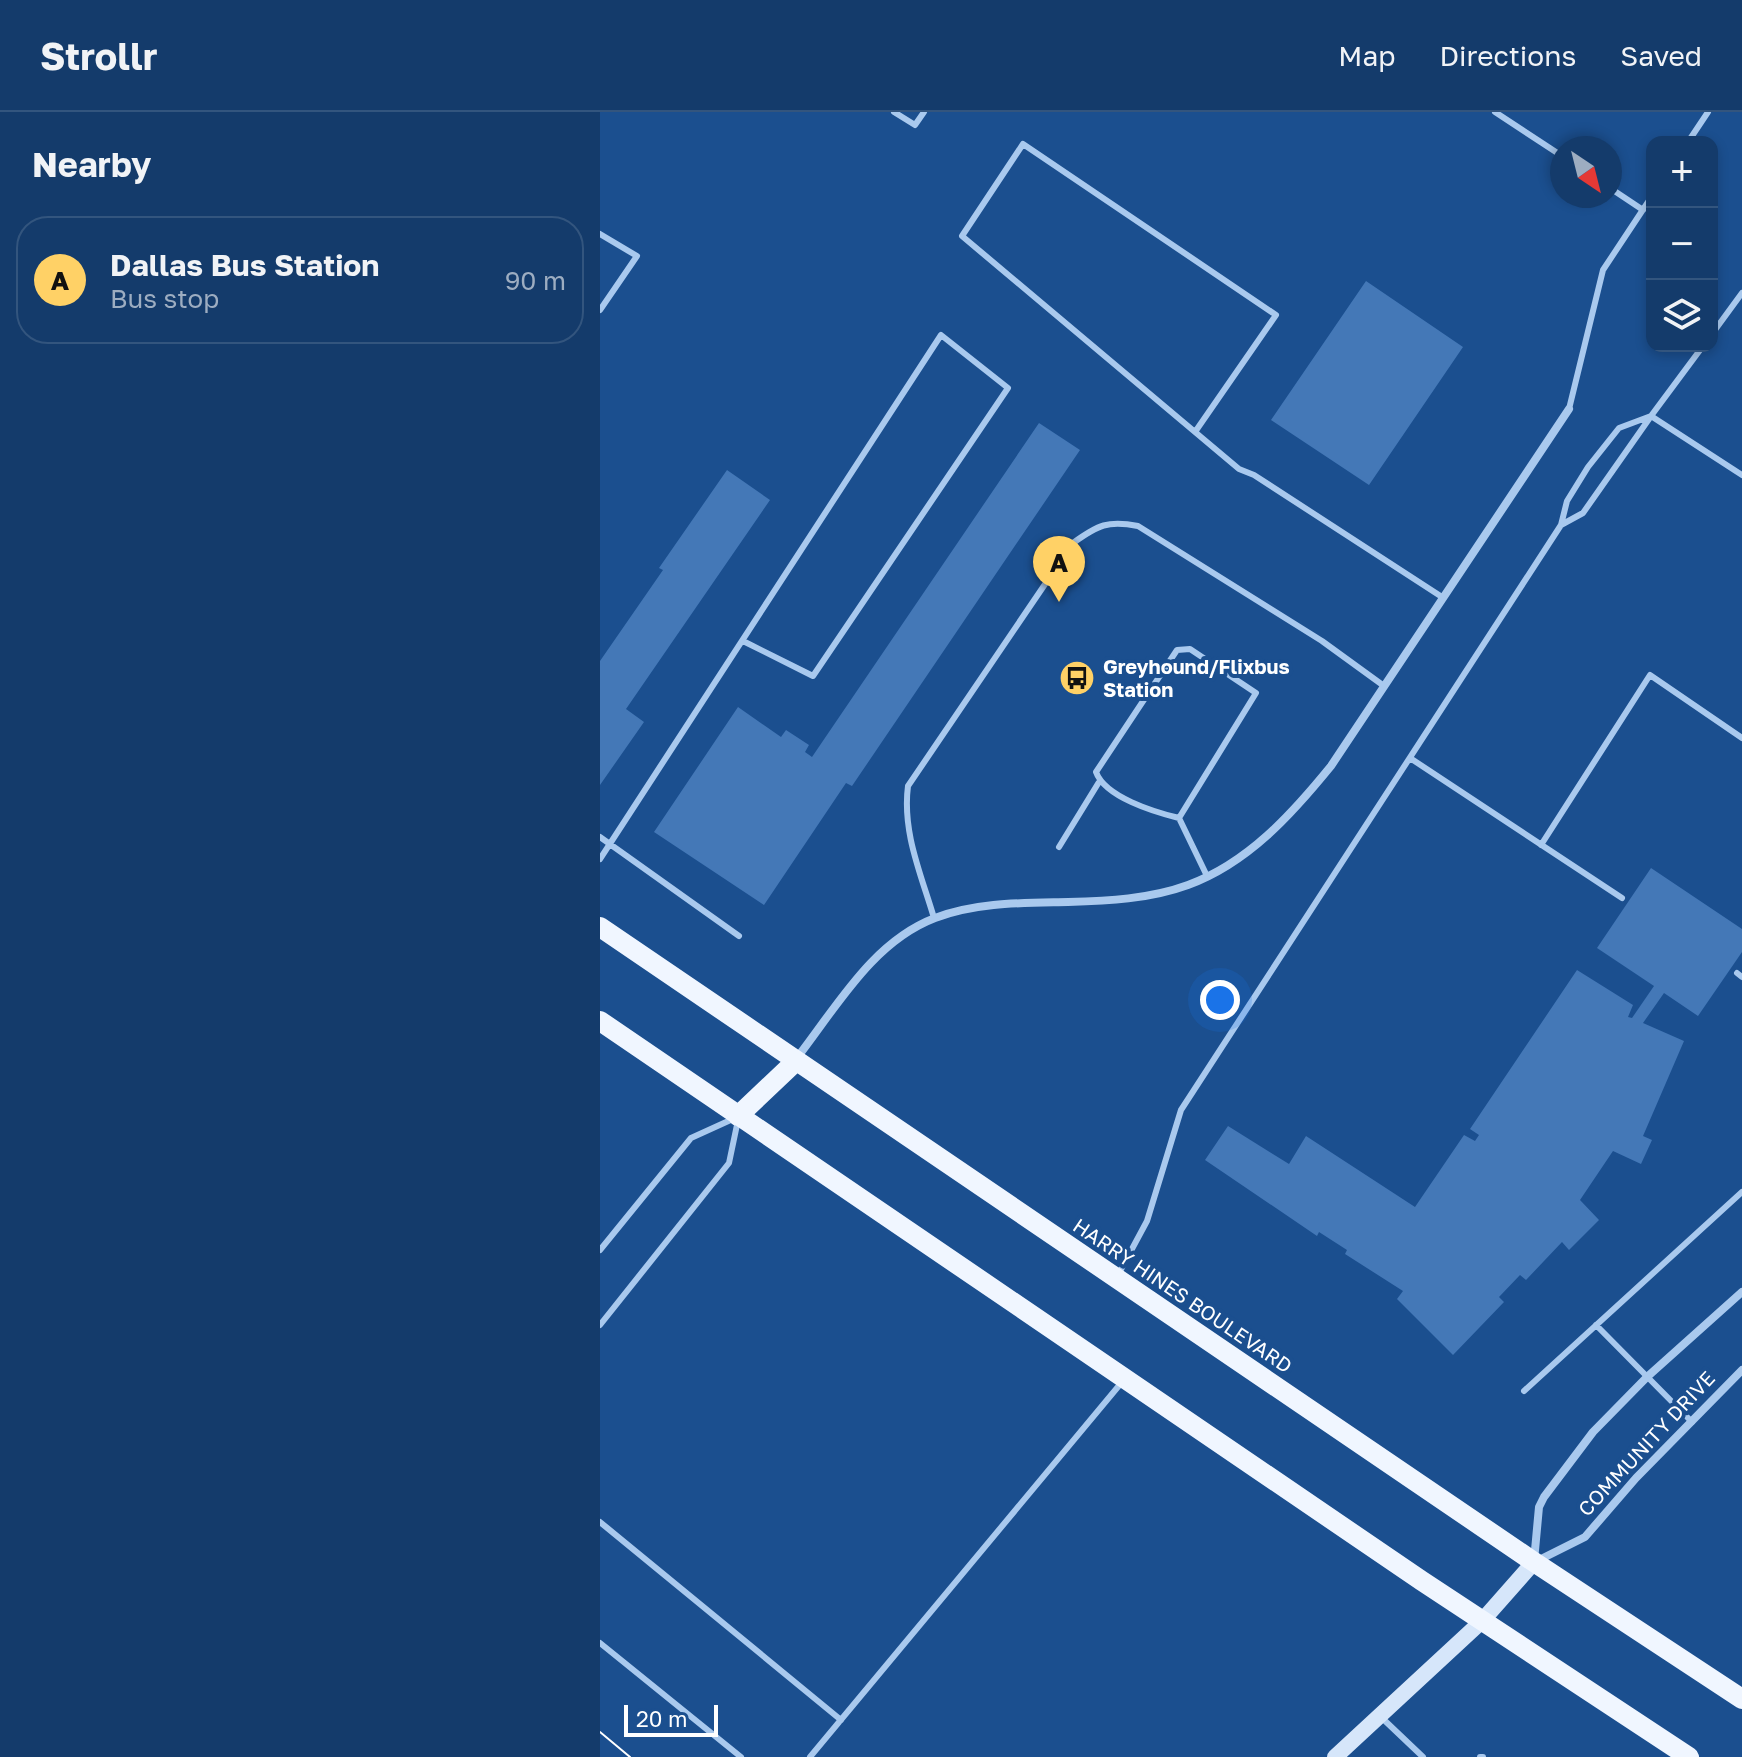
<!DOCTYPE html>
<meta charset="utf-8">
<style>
:root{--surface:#143b6b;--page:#214673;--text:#f1f3f6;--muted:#9dadc1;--line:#33557e;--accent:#ffd166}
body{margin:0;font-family:"Golos Text",sans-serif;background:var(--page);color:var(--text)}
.controls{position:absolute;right:24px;top:24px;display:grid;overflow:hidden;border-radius:16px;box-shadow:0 4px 12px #0003}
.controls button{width:72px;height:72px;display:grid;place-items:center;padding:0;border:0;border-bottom:2px solid var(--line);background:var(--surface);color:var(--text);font:40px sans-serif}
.compass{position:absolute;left:950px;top:24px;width:72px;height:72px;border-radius:50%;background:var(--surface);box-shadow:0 4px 12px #0003;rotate:145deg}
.scale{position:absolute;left:24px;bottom:20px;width:94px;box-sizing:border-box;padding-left:8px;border:4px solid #fff;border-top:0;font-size:22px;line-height:28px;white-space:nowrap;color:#fff;-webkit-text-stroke:6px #1b4f8f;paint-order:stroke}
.you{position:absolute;left:620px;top:888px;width:28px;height:28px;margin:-20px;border:6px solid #fff;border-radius:50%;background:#1a73e8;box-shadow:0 0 0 12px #1a73e833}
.badge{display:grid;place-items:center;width:52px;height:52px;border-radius:50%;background:var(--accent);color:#111;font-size:26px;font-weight:700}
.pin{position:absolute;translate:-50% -66px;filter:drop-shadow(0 2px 4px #0008)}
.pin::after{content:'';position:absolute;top:42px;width:28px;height:24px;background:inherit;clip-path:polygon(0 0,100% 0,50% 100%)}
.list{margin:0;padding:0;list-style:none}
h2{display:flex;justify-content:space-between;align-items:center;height:104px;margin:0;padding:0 32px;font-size:34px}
h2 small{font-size:26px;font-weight:400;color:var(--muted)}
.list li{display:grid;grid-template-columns:52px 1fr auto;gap:24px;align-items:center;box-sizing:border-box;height:128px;margin:0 16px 16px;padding:0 16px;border:2px solid var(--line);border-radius:32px}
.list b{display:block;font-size:30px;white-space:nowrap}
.list p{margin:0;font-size:26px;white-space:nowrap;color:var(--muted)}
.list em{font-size:26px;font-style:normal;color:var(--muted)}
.icon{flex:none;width:44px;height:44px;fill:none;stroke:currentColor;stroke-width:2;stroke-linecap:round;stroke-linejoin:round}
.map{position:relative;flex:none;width:1142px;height:1645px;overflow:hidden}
header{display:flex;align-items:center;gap:48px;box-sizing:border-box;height:112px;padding:0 40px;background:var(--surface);border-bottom:2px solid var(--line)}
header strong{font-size:38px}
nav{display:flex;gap:44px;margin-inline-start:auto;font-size:28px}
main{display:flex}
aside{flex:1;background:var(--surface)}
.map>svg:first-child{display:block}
.building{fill:#4478b7}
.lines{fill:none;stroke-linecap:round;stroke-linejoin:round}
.lane{stroke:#a9c9ee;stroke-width:6}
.street{stroke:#a9c9ee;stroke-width:8}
.secondary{stroke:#d6e6fa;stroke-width:16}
.primary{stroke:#f0f6ff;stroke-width:20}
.tram{stroke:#fff;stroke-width:2}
.labels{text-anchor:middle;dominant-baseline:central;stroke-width:8;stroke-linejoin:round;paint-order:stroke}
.poi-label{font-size:20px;font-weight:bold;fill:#fff;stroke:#1b4f8f;text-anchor:start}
.street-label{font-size:20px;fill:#fff;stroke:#1b4f8f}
</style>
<header>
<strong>Strollr</strong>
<nav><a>Map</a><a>Directions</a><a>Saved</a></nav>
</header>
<main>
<aside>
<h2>Nearby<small></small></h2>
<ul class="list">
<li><span class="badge">A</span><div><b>Dallas Bus Station</b><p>Bus stop</p></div><em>90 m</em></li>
</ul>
</aside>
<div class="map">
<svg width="1142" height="1645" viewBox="0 0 1142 1645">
<rect width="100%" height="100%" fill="#1b4f8f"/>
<!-- building -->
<path class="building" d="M766,169l97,66 -94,138 -98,-65z
M439,311l41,27 -228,336 -6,-3 -82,122 -110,-73 84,-125 43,30 5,-7 23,15 -4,7 7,5z
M127,358l43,30 -144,209 18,13 -44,63v-124l63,-91 -4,-2z
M1051,756l91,61v23l-44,64 -34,-23 -21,30 41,18 -41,95 9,4 -11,24 -28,-13 -33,49 19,20 -30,30 -7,-8 -36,38 -6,-5 -21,22 5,5 -51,53 -56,-56 6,-8 -58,-37 2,-4 -28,-18 -2,4 -112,-76 23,-34 61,38 17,-28 109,71 49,-72 11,6 4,-6 -9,-6 107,-159 56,35 -5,12 4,1 22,-32 -57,-38z"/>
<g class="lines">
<!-- lane -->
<path class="lane" d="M294,0l21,13 9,-13
M895,0l67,44
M1088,30l20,-30
M1010,76l33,22
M0,122l37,22 -37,54
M1112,222l30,-41
M1103,234l-52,70 91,59
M969,297l34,-139 49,-74
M595,320l81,-117 -253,-171 -61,92 277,233 15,6 188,122
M961,413l22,-12 66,-94
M810,646l212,140
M579,706c-25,-6 -74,-21 -83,-46l81,-122 13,-1 66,44 -77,125 28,58
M0,725l139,99
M941,733l109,-170 92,63
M459,735l40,-65
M0,747l341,-524 67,53 -195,288 -70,-35
M334,806c-13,-44 -32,-86 -26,-132l165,-243c25,-18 35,-23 65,-17l184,115 62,45
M1137,861l5,4
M0,1138l91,-112 44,-20
M518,1163l29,-54 34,-111 380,-585 6,-24 21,-34 31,-39 32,-12
M0,1213l129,-162 9,-43
M996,1213l96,97
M924,1279l218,-199
M0,1410l241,198
M0,1531l141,114
M782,1606l41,39
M210,1645l312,-375
M880,1645h3"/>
<!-- street -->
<path class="street" d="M196,947c40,-51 76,-117 139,-141 42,-16 89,-15 133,-16 39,-1 82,-3 120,-17 60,-22 104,-71 143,-119l238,-357
M934,1449l5,-54 5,-10 49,-65 54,-55 95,-85
M935,1450l50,-25 51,-59 106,-108"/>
<!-- secondary -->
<path class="secondary" d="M735,1645l147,-136 52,-59"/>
<!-- primary -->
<path class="primary" d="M0,815l934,635 208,137
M0,909l822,560 267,176
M138,1004l57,-54"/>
<!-- tram -->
<path class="tram" d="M0,1620l30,25"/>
</g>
<!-- icons -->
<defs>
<symbol id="bus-disc" viewBox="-11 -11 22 22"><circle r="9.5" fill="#ffd166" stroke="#1b4f8f"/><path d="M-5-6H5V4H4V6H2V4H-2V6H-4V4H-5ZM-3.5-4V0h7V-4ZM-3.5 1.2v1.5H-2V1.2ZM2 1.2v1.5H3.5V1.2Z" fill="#111"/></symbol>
</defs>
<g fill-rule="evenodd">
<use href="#bus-disc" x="457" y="546" width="40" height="40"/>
</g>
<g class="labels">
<!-- poi labels -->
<g class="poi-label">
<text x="503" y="554">Greyhound/Flixbus<tspan x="503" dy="23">Station</tspan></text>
</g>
<!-- street labels -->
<g class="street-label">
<text transform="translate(583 1183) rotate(34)">HARRY HINES BOULEVARD</text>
<text transform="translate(1046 1331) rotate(-47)">COMMUNITY DRIVE</text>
</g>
</g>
</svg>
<div class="controls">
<button>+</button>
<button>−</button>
<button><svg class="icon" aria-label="layers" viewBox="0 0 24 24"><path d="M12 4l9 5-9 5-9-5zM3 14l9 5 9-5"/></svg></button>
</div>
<svg class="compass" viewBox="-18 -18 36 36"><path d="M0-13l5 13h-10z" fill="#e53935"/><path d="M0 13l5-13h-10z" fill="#9dadc1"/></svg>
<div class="scale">20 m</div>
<div class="you"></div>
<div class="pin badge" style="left:459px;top:490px">A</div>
</div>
</main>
